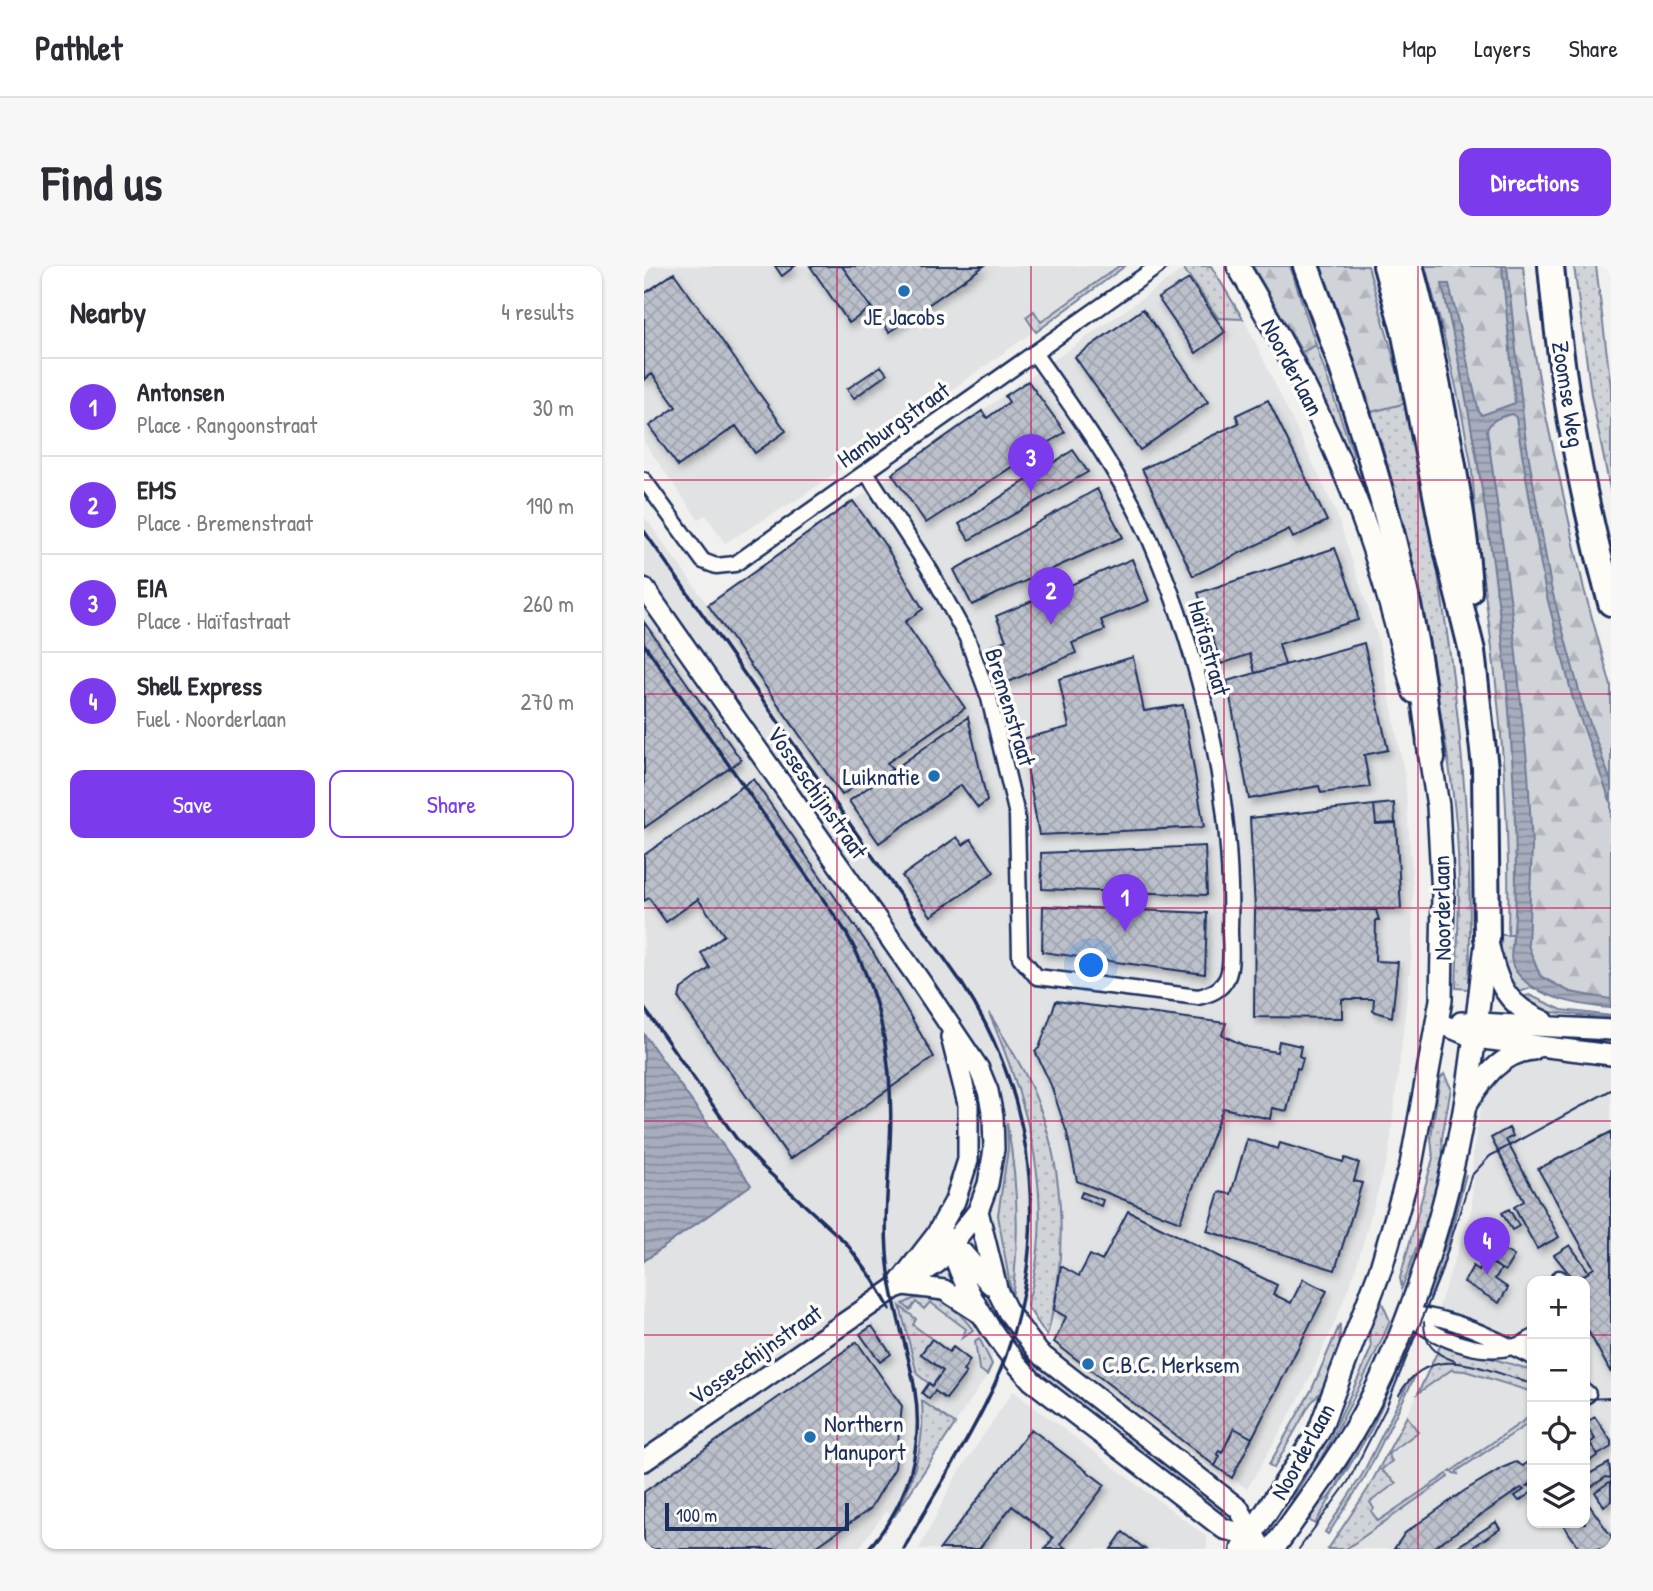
<!DOCTYPE html>
<meta charset="utf-8">
<style>
:root{--surface:#fff;--page:#f7f7f7;--text:#2b2b33;--muted:#7c7c81;--line:#e1e1e2;--accent:#7c3aed}
body{margin:0;font-family:"Patrick Hand",sans-serif;background:var(--page);color:var(--text)}
.controls{position:absolute;right:21px;bottom:21px;display:grid;overflow:hidden;border-radius:14px;box-shadow:0 2px 5px #0004}
.controls button{width:63px;height:63px;display:grid;place-items:center;padding:0;border:0;border-bottom:2px solid var(--line);background:var(--surface);color:var(--text);font:35px sans-serif}
.scale{position:absolute;left:21px;bottom:18px;width:184px;box-sizing:border-box;padding-left:7px;border:4px solid #1b2f5e;border-top:0;font-size:19px;line-height:24px;white-space:nowrap;color:#1b2f5e;-webkit-text-stroke:5px #fdfcf7;paint-order:stroke}
.you{position:absolute;left:448px;top:700px;width:24px;height:24px;margin:-18px;border:5px solid #fff;border-radius:50%;background:#1a73e8;box-shadow:0 0 0 10px #1a73e833}
.badge{display:grid;place-items:center;width:46px;height:46px;border-radius:50%;background:var(--accent);color:#fff;font-size:23px;font-weight:700}
.pin{position:absolute;translate:-50% -58px;filter:drop-shadow(0 2px 4px #0008)}
.pin::after{content:'';position:absolute;top:37px;width:24px;height:21px;background:inherit;clip-path:polygon(0 0,100% 0,50% 100%)}
.list{margin:0;padding:0;list-style:none}
h2{display:flex;justify-content:space-between;align-items:center;height:91px;margin:0;padding:0 28px;font-size:30px}
h2 small{font-size:23px;font-weight:400;color:var(--muted)}
.list li{display:grid;grid-template-columns:46px 1fr auto;gap:21px;align-items:center;box-sizing:border-box;height:98px;padding:0 28px;border-top:2px solid var(--line)}
.list b{display:block;font-size:26px;white-space:nowrap}
.list p{margin:0;font-size:23px;white-space:nowrap;color:var(--muted)}
.list em{font-size:23px;font-style:normal;color:var(--muted)}
.actions{display:flex;gap:14px;padding:21px 28px}
.actions a{flex:1;padding:16px 0;border:2px solid var(--accent);border-radius:14px;text-align:center;font-size:24px;color:var(--accent)}
.actions .main{background:var(--accent);color:#fff}
.icon{flex:none;width:38px;height:38px;fill:none;stroke:currentColor;stroke-width:2;stroke-linecap:round;stroke-linejoin:round}
.map{position:relative;flex:none;width:967px;height:1283px;overflow:hidden;border-radius:14px}
header{display:flex;align-items:center;gap:42px;box-sizing:border-box;height:98px;padding:0 35px;background:var(--surface);border-bottom:2px solid var(--line)}
header strong{font-size:33px}
nav{display:flex;gap:38px;margin-inline-start:auto;font-size:24px}
.intro{display:flex;align-items:center;justify-content:space-between;box-sizing:border-box;height:168px;padding:0 42px}
h1{margin:0;font-size:49px}
.button{padding:18px 32px;border-radius:14px;background:var(--accent);color:#fff;font-size:24px;font-weight:700}
main{display:flex;gap:42px;padding:0 42px}
aside{flex:1;background:var(--surface);border-radius:14px;box-shadow:0 2px 5px #0004}
.map>svg:first-child{display:block}
.built{fill:#e0e2e3;fill-rule:evenodd}
.grass{fill:url(#grass-dots);stroke:#76819b;stroke-width:2}
.forest{fill:url(#forest-firs);stroke:#76819b;stroke-width:2}
.water{fill:url(#water-rules);stroke:#6f7b97;stroke-width:2}
.building{fill:url(#building-cross-hatch);stroke:#1b2f5e;stroke-width:2;filter:url(#shadow)}
.lines{fill:none;stroke-linecap:round;stroke-linejoin:round}
.street-casing{stroke:#1b2f5e;stroke-width:19}
.secondary-casing{stroke:#1b2f5e;stroke-width:24}
.primary-casing{stroke:#1b2f5e;stroke-width:26}
.highway-casing{stroke:#1b2f5e;stroke-width:30}
.street{stroke:#fdfcf7;stroke-width:14}
.secondary{stroke:#fdfcf7;stroke-width:19}
.primary{stroke:#fdfcf7;stroke-width:21}
.highway{stroke:#fdfcf7;stroke-width:24}
.tram{stroke:#1b2f5e;stroke-width:2}
.rail{stroke:#1b2f5e;stroke-width:3.5}
.grid{fill:none;stroke:#c2185b;stroke-width:2;stroke-opacity:0.55}
.poi-dot{fill:#1f6fb2;stroke:#fdfcf7;stroke-width:2.5}
.labels{text-anchor:middle;dominant-baseline:central;stroke-width:7;stroke-linejoin:round;paint-order:stroke}
.poi-label{font-size:24px;fill:#1b2f5e;stroke:#fdfcf7;text-anchor:start}
.street-label{font-size:24px;fill:#1b2f5e;stroke:#fdfcf7}
</style>
<header>
<strong>Pathlet</strong>
<nav><a>Map</a><a>Layers</a><a>Share</a></nav>
</header>
<div class="intro"><h1>Find us</h1><a class="button">Directions</a></div>
<main>
<aside>
<h2>Nearby<small>4 results</small></h2>
<ul class="list">
<li><span class="badge">1</span><div><b>Antonsen</b><p>Place · Rangoonstraat</p></div><em>30 m</em></li>
<li><span class="badge">2</span><div><b>EMS</b><p>Place · Bremenstraat</p></div><em>190 m</em></li>
<li><span class="badge">3</span><div><b>EIA</b><p>Place · Haïfastraat</p></div><em>260 m</em></li>
<li><span class="badge">4</span><div><b>Shell Express</b><p>Fuel · Noorderlaan</p></div><em>270 m</em></li>
</ul>
<div class="actions"><a class="main">Save</a><a>Share</a></div>
</aside>
<div class="map">
<svg width="967" height="1283" viewBox="0 0 967 1283">
<defs>
<pattern id="grass-dots" width="8" height="8" patternUnits="userSpaceOnUse" patternTransform="scale(1.75)"><rect width="8" height="8" fill="#d0d3d8"/><path d="M2 2h.1M6 6h.1" fill="none" stroke="#b2b5bc" stroke-width="1.8" stroke-linecap="round"/></pattern>
<pattern id="forest-firs" width="22" height="20" patternUnits="userSpaceOnUse" patternTransform="scale(1.75)"><rect width="22" height="20" fill="#d0d3d8"/><path d="M5 1l3.5 6h-7zM16 11l3.5 6h-7z" fill="#b2b5bc"/></pattern>
<pattern id="water-rules" width="6" height="5" patternUnits="userSpaceOnUse" patternTransform="scale(1.75)"><rect width="6" height="5" fill="#a7adbd"/><path d="M0 2.5h6" fill="none" stroke="#878d9d"/></pattern>
<pattern id="building-cross-hatch" width="8" height="8" patternUnits="userSpaceOnUse" patternTransform="scale(1.75)"><rect width="8" height="8" fill="#bbc0ca"/><path d="M0 0l8 8M0 8l8-8" fill="none" stroke="#a0a5b0"/></pattern>
<filter id="shadow"><feDropShadow dx="2.5" dy="4.5" stdDeviation="3.5" flood-color="#0004"/></filter>
</defs>
<rect width="100%" height="100%" fill="#f0f0ee"/>
<filter id="ink" filterUnits="userSpaceOnUse"><feTurbulence type="fractalNoise" baseFrequency=".0143" numOctaves="2"/><feDisplacementMap in="SourceGraphic" scale="14" xChannelSelector="R" yChannelSelector="G"/><feConvolveMatrix kernelMatrix="1 2 1 2 8 2 1 2 1" color-interpolation-filters="sRGB"/></filter>
<g filter="url(#ink)">
<!-- built -->
<path class="built" d="M0,0h481l-325,232 -75,45 -19,-28 -8,4 -54,-77z
M544,0h23l34,55 91,191 42,126 27,139 8,114 -1,63 -23,198 -35,122 -20,50 -31,68 -56,97 -193,-147 -30,-41 -12,-3 -25,77 -93,142 -8,-6 -28,38h-214v-288l107,-76 -107,-151v-518l63,88z
M875,792l92,5v486h-283l60,-94 53,-111 8,-29 -12,-3 35,-104 1,-56 10,-57 6,-15zM888,1015h53v242h-53z
M369,1125l194,146v12h-288l35,-69z"/>
<!-- grass -->
<path class="grass" d="M475,0h6l-89,66 -10,-15 8,-6 7,11z
M544,0h23l32,53 -25,-1 -34,-49z
M930,0h22l15,122v106l-20,-100z
M672,79l37,109 -1,6 -50,-108z
M762,137c40,193 70,389 63,586l-13,-1c2,-55 5,-110 0,-165 -13,-139 -54,-275 -89,-410z
M857,669h12c-4,36 3,37 31,57l-13,-4 -18,6 -12,-29z
M885,729l33,15 49,6v2l-71,-7 -22,-13z
M345,747c13,21 27,43 38,65 39,79 42,175 20,258l-20,-30c30,-102 3,-198 -38,-293z
M800,808l7,14 -9,50 1,21 -11,44 -30,85 -2,-10 33,-120 -2,-21 9,-58z
M363,857c11,59 13,116 5,175l-14,-83 10,-66z
M822,908l-21,82 -15,42 -4,-5 7,-27 11,-17z
M736,1032l10,23c-27,64 -60,123 -95,182l-3,-4 45,-76 25,-53 9,-22 -2,-21z
M269,1033c28,-4 44,9 60,31l-11,8 4,-9 -36,-27 -6,7 -8,-7 -6,8 -7,-6z
M256,1040l16,13 -3,6 19,14 -11,14 22,18 -11,15 -15,-12z
M696,1058l-1,32 -14,31 -15,17 -36,64 -5,-3 43,-76z
M335,1072l13,26 -5,11 -8,-6 -4,-28z
M374,1078l26,27 60,45 -4,6 -60,-47 -25,-26z
M797,1078l91,26v22l-67,-21 -14,-1 -33,23z
M764,1084l-36,78 -57,96 -12,-8 25,-18 8,-11z
M771,1110l-50,101 -37,57 -3,-2 37,-57 47,-94z
M278,1135l33,23 -61,93c21,-37 31,-74 28,-116z
M888,1149v6l-75,50 1,3 -8,-2z
M763,1150l11,16 -30,22 4,7 -11,9 15,13 -26,19 4,7 -3,2 7,10 69,-47 1,3 -102,72h-18l40,-60z
M480,1165l100,77 -4,6 -101,-77z"/>
<!-- forest -->
<path class="forest" d="M609,0h37l26,79 -14,7z
M675,0h49l38,137 -39,10z
M781,0h98l5,49 17,97 39,177 27,97v317l-69,-19 -29,-49h-5c3,-132 -11,-262 -30,-392 -4,-28 -3,-57 -8,-85 -11,-65 -27,-129 -45,-192z"/>
<!-- water -->
<path class="water" d="M858,0h5l18,169 26,152 30,111 30,84v21l-38,-104 -28,-110 -29,-171 -3,-4c-11,2 -22,5 -26,16l24,175 17,167 4,75 -4,98 12,31 30,16 41,7v9c-30,-2 -83,-11 -98,-42 -4,-8 -1,-18 0,-26 4,-39 3,-77 2,-117 -5,-181 -33,-362 -73,-539h7l30,128 3,3 33,-12z
M0,768l107,151 -107,76z"/>
<!-- building -->
<path class="building" d="M131,0h20l-13,10z
M166,0h32l29,42 -22,15z
M198,0h142l-95,66z
M30,7l112,158 -31,22 -19,-27 -58,40 -29,-40 27,-19 -24,-33 -8,6v-86z
M545,13l36,53 -29,21 -38,-55z
M499,43l65,93 -68,48 -65,-93z
M237,100l6,8 -33,24 -7,-9z
M384,115l37,51 -139,91 -34,-49 90,-63 5,7 22,-16 -4,-6z
M624,134l59,121 -34,17 -4,-9 -96,47 -51,-107 97,-46 -3,-8z
M429,184l15,22 -119,68 -10,-16z
M453,223l26,48 -151,68 -18,-35z
M209,235l32,44 38,64 -18,13 60,86 -78,55 5,6 -12,8 -5,-6 -33,24 -134,-190z
M691,282l21,56 2,16 -79,24 6,21 -30,8 -5,-19 -29,10 -23,-71z
M488,293l17,42 -48,19 4,10 -33,13 4,10 -70,30 -15,-37 15,-6 -10,-24z
M0,356l97,138 -97,68z
M720,377l24,107 -24,5 6,32 -49,6 -2,-7 -70,13 -22,-118z
M489,391l11,54 39,-6 21,122 -165,8 -17,-96 47,-12 -10,-48z
M324,451l19,84 -9,7 -17,-23 -82,58 -30,-42z
M109,513l120,173 61,105 -144,102 -111,-160 2,-10 29,-21 -9,-15 23,-18 -26,-36 -32,23 -17,-24 -5,3v-46z
M750,537l1,20 -19,1 -2,-19z
M730,539l2,19 20,-1 5,86h-146l-5,-91z
M313,571l6,8 8,-6 23,33 -63,44 -29,-40z
M561,580l2,49 -165,-6 -1,-36z
M399,640l164,7 -2,61 -163,-22z
M611,643l121,1 3,10h-3l-1,41 23,1 -6,55 -19,-6 1,-12h-32v19l-88,-1z
M412,735l170,22 -4,12 25,12 30,5 2,-11 22,5 -2,10 4,2 -3,11 -3,-1 -10,43 -15,-3 -2,11 -47,-11 -43,114 -103,-41 -10,-48 -16,-48 -16,-34 4,-3z
M865,862l4,8 -7,4 53,97 -22,12 -23,-42 10,-6 -33,-63z
M967,866v241l-26,-48v-44h-10l19,-13 -56,-99z
M603,873l31,10 2,-6 63,19 2,-4 14,5 -5,18 8,2 -27,87 -128,-39 12,-39 12,2z
M438,926l21,8 -2,6 -21,-9z
M865,943l10,17 -7,4 -10,-17z
M484,945l149,74 -4,9 18,9 12,-24 24,12 -75,147 -18,-10 -12,25 -3,-2 -2,3 3,2 -5,10 -161,-124 12,-25 -12,-7 7,-44 18,10 11,-21 12,6z
M851,979l19,11 -9,15 -19,-11z
M926,979l19,27 -14,9 -21,-26z
M842,992l15,11 -6,10 13,9 -9,15 -35,-21 9,-16 6,4z
M228,1060l19,28 -11,8 -20,-28z
M288,1073l17,13 4,-5 17,13 -7,11 3,2 -20,26 -11,-8 -6,8 -7,-6 7,-10 3,3 11,-15 -22,-17z
M213,1076l45,64 -7,62 -25,41 -57,40h-169v-57z
M951,1151l16,24v6l-13,8 -8,-12 5,-4 -10,-16z
M941,1157l10,16 -5,4 8,12 -13,9z
M590,1162l18,10 -20,40 -17,-12 5,-10 -3,-2 2,-3 3,2z
M387,1163l74,56 -45,59 7,5h-22l8,-11 -41,-32 -33,43h-39z
M888,1193v22l-5,5 5,-1v7l-13,9 -4,-5 9,-6 -3,-2 -90,61h-37l11,-16 59,-42 38,-23 14,-6 7,4z
M965,1197l2,15 -5,-1 -18,12 -3,-13z
M967,1215v20l-7,5 -9,-14z
M941,1233l26,37v13h-31l-18,-26h23z
M852,1256l4,7 -30,20 -13,-2z
M479,1266l22,17h-34z"/>
<g class="lines">
<defs>
<path id="street" d="M222,206l65,100 36,66 22,60 28,117 3,142 17,20 161,20c13,-3 23,-7 29,-19 6,-13 3,-34 3,-48 4,-130 -28,-269 -79,-388 -30,-68 -74,-128 -117,-189
M0,214l59,81 13,5 19,-2 423,-298
M914,1015l1,-3
M762,1048c33,27 88,50 126,24
M762,1048c44,1 88,24 126,43
M941,1125l3,3 -3,2"/>
<path id="secondary" d="M0,322l276,393 59,88 9,22 5,25 1,33 -6,35 -10,27 -41,52 -33,22 -9,3
M843,673c11,41 14,64 57,82
M817,756l150,8
M795,757l36,15 136,17
M821,841c17,-26 34,-54 68,-57
M334,945l20,81 10,20 31,41 200,156 23,40
M304,972c15,53 47,103 84,143l192,148 29,7
M301,980l17,6 28,32
M260,1019l40,5 34,22
M0,1195l251,-173 41,-53 19,-34 13,-41v-56l-17,-67"/>
<path id="primary" d="M594,0c48,80 92,165 125,253 21,56 35,115 51,173
M598,1283l77,-118 62,-163 30,-103 30,-165 2,-105 -5,-89 -10,-63
M629,1283c34,-48 69,-94 96,-146 45,-86 78,-196 95,-292 10,-57 15,-115 23,-173"/>
<path id="highway" d="M662,0c46,123 87,251 110,380 7,37 11,75 16,112
M742,0l18,64 42,216 26,105 13,117 2,170
M766,0c17,62 29,125 41,188 8,46 16,92 18,138
M907,0c10,113 30,228 60,337"/>
</defs>
<!-- street casing -->
<use href="#street" class="street-casing"/>
<!-- secondary casing -->
<use href="#secondary" class="secondary-casing"/>
<!-- primary casing -->
<use href="#primary" class="primary-casing"/>
<!-- highway casing -->
<use href="#highway" class="highway-casing"/>
<!-- street -->
<use href="#street" class="street"/>
<!-- secondary -->
<use href="#secondary" class="secondary"/>
<!-- primary -->
<use href="#primary" class="primary"/>
<!-- highway -->
<use href="#highway" class="highway"/>
<!-- tram -->
<path class="tram" d="M780,1056c0,22 10,32 31,39
M755,1129c30,-56 87,-25 133,-11
M941,1133l26,-1
M655,1283l49,-67 37,-72 55,-135 31,-99 19,-20 121,-66"/>
<!-- rail -->
<path class="rail" d="M0,265l317,451c79,120 91,267 35,399 -25,59 -63,112 -92,168
M0,378l200,285c39,67 50,139 46,215 -2,44 -7,84 -1,128 7,58 35,112 27,172 -4,39 -22,76 -48,105
M0,742l92,130 26,28 84,77 27,36 17,30"/>
</g>
</g>
<!-- grid -->
<path class="grid" d="M193,0v1283M387,0v1283M580,0v1283M774,0v1283M0,214h967M0,428h967M0,642h967M0,855h967M0,1069h888M941,1069h26"/>
<!-- markers -->
<g class="poi-dot">
<circle cx="260" cy="25" r="7"/>
<circle cx="290" cy="510" r="7"/>
<circle cx="444" cy="1098" r="7"/>
<circle cx="166" cy="1171" r="7"/>
</g>
<g class="labels">
<!-- poi labels -->
<g class="poi-label">
<text x="260" y="50" text-anchor="middle">JE Jacobs</text>
<text x="276" y="510" text-anchor="end">Luiknatie</text>
<text x="458" y="1098">C.B.C. Merksem</text>
<text x="180" y="1157">Northern<tspan x="180" dy="28">Manuport</tspan></text>
</g>
<!-- street labels -->
<g class="street-label">
<text transform="translate(649 101) rotate(62)">Noorderlaan</text>
<text transform="translate(925 128) rotate(81)">Zoomse Weg</text>
<text transform="translate(249 158) rotate(-35)">Hamburgstraat</text>
<text transform="translate(566 382) rotate(74)">Haïfastraat</text>
<text transform="translate(367 441) rotate(73)">Bremenstraat</text>
<text transform="translate(174 526) rotate(55)">Vosseschijnstraat</text>
<text transform="translate(797 642) rotate(-91)">Noorderlaan</text>
<text transform="translate(111 1088) rotate(-35)">Vosseschijnstraat</text>
<text transform="translate(658 1185) rotate(-61)">Noorderlaan</text>
</g>
</g>
</svg>
<div class="controls">
<button>+</button>
<button>−</button>
<button><svg class="icon" aria-label="locate" viewBox="0 0 24 24"><circle cx="12" cy="12" r="6"/><path d="M12 2v4M12 18v4M2 12h4M18 12h4"/></svg></button>
<button><svg class="icon" aria-label="layers" viewBox="0 0 24 24"><path d="M12 4l9 5-9 5-9-5zM3 14l9 5 9-5"/></svg></button>
</div>
<div class="scale">100 m</div>
<div class="you"></div>
<div class="pin badge" style="left:481px;top:666px">1</div>
<div class="pin badge" style="left:407px;top:359px">2</div>
<div class="pin badge" style="left:387px;top:226px">3</div>
<div class="pin badge" style="left:843px;top:1009px">4</div>
</div>
</main>
